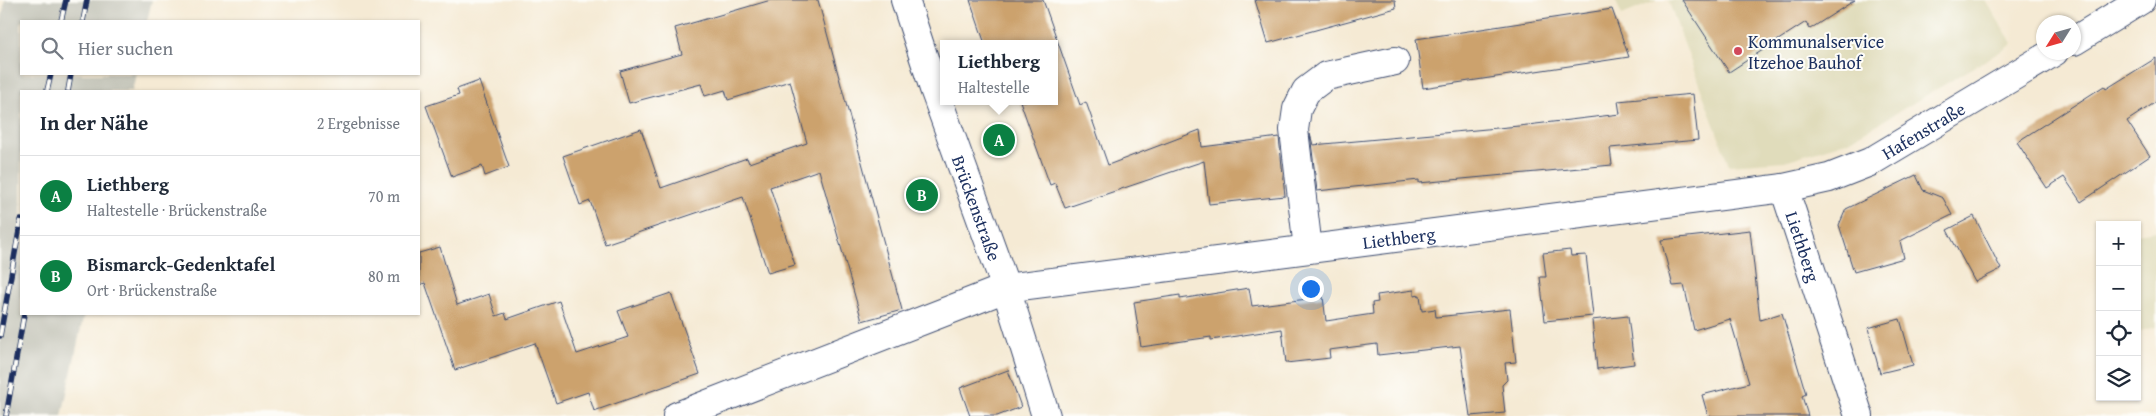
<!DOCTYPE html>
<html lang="de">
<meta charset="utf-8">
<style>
:root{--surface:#fff;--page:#f2f2f3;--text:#1f2937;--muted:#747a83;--line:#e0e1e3;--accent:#0b8043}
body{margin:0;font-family:"Gentium Book Plus",serif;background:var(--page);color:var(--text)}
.controls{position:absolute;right:15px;bottom:15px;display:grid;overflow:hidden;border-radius:0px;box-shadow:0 1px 4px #0004}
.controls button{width:45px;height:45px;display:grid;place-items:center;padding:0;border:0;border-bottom:1px solid var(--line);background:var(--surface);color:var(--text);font:25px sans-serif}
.compass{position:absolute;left:2036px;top:15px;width:45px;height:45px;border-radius:50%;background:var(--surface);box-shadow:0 1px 4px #0004;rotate:233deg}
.you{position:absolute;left:1310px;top:288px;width:18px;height:18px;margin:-12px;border:4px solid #fff;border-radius:50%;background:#1a73e8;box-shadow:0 0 0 8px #1a73e833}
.badge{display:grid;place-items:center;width:32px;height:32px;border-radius:50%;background:var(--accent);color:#fff;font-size:16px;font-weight:700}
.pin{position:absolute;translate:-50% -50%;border:2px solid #fff;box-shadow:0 1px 5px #0006}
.popup{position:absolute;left:940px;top:40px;width:118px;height:65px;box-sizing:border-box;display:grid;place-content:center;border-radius:0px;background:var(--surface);filter:drop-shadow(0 1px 4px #0005);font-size:16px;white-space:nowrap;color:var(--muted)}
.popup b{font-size:19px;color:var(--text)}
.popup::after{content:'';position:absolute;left:50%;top:100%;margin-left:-10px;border:10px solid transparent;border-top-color:var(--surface)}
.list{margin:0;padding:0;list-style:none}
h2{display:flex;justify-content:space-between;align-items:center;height:65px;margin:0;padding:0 20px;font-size:21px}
h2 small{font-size:16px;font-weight:400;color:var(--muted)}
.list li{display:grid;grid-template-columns:32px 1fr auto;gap:15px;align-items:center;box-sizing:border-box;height:80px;padding:0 20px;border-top:1px solid var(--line)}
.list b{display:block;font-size:19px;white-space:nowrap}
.list p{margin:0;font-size:16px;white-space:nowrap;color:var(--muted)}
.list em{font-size:16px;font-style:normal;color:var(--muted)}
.icon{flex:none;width:28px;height:28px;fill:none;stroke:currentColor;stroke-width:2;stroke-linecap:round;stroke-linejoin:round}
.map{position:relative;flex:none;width:2156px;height:416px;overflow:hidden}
.search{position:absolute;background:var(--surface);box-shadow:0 1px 4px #0004;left:20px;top:20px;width:400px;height:55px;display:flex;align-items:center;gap:12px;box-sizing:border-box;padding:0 18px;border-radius:0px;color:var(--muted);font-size:19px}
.panel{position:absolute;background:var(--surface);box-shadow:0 1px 4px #0004;left:20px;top:90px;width:400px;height:225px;border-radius:0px}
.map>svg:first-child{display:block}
.built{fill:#e0dcbb}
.industrial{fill:#c4c5b9}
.building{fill:#cca26d}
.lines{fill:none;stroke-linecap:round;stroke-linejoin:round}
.minor-casing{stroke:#3c4b70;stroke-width:30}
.minor{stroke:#fff;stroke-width:28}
.rail-casing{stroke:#1b2f5e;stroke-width:5.5}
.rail{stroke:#fdfcf7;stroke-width:4;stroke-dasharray:11;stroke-linecap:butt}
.poi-dot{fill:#d1495b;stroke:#fdfcf7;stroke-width:2}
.labels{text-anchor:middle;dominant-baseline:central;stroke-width:4;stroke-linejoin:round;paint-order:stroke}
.poi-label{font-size:18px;fill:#1b2f5e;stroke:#fdfcf7;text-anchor:start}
.street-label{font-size:18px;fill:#1b2f5e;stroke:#fdfcf7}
</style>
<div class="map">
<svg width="2156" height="416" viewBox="0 0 2156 416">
<rect width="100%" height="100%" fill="#fdfcf7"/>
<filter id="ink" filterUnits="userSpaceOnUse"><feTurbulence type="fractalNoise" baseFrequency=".02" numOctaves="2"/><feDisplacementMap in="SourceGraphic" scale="10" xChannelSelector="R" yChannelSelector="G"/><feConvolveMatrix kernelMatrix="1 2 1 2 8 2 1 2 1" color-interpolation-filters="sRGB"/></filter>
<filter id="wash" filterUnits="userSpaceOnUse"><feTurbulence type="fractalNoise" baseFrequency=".0096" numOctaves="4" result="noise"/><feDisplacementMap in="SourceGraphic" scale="20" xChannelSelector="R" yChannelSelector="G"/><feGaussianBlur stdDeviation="1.12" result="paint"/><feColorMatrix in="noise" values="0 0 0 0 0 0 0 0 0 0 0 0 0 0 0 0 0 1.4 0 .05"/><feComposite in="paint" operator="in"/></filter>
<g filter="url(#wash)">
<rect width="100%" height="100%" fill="#f5ead4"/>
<!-- built -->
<path class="built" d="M1615,0h43l-36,15z
M1668,0h317l28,44 -164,97 -64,20 -56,4z
M2156,231v96l-19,5v-98z"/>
<!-- industrial -->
<path class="industrial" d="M5,0h147l-5,21h-126v53h115l-4,17h-111v223h63l-22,102h-62v-386z"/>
<g id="blocks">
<!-- building -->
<path class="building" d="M771,0h47l84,310 -40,11 -43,-151 -49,17 25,78 -27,8 -25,-76 -138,47 -15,-43 -10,4 -17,-49 78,-27 20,59 86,-30 2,5 58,-20 -17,-62 -62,19 -3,-10 -20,6 -4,-12 -72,19 -9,-32 62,-17 -7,-26z
M970,0h73l37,105 6,-3 22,63 92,-35 2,17 77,-10 6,59 -76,8 -5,-43 -139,47 -10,-25 -5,2 -30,-84h34v-57h-69z
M1255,0h140l1,8 -128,35z
M1682,0h173l-45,29 -4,-7 -77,50z
M1612,9l17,48 -206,31 -7,-49z
M2156,58v44l-29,19 23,35 -69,46 -17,-25 -17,11 -30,-46 87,-56 2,3z
M479,81l30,86 -24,9 -3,-10 -30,11 -26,-71 33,-11 -2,-6z
M1693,94l5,46 -88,8 2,17 -193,18v-3l-102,11 -7,-57 3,11 206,-19 101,-12 -2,-13z
M1916,175l7,15 20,8 9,17 -52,26 4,17 -50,14 -15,-47 7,-16z
M1974,216l27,53 -26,13 -28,-52z
M1750,230l10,90 22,-7 24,81 -4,2 6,20h-100l-6,-21 47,-12 -19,-64 -36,11 -10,-45 -11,1 -12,-46z
M440,247l17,58 32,-11 7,22 9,-3 2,6 52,-18 18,53 51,-17 -10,-26 53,-18 29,81 -106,37 -6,-19 -32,11 -21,-60 -80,27 -30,-87 -6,2v-32z
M1570,250l1,6 15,-1 7,61 -48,5 -5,-44h6l-3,-24z
M1249,288l3,18 71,-9 3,24 47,-7 -1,-11 6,-1 -1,-7 37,-5v6l6,-1 2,16 13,-2 1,8 74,-8 6,53 -11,1 2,17 -5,5 3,28 -35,3 -10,-70 -82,9 -1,-11 -48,6 1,8 -44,5 -4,-34 -71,11v-3l-70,10 -7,-45 46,-7v4z
M1628,316l6,48 -37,5 -5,-49z
M1900,319l13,46 -33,8 -12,-45z
M1008,370l13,37 -24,9h-27l-10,-28z"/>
</g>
</g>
<g filter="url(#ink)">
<use href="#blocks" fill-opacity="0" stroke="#3c4b70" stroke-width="1"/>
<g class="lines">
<defs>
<g id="minor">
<path id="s1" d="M905,0l29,89 72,199 40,128"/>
<path d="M2074,41l67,-41"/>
<path id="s2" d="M1784,188l45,-10 41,-16 184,-110"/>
<path d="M1308,249l-14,-119 3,-21 9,-18 20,-15 69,-15"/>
<path id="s3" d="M677,416l329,-128 778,-100 75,228"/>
</g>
</defs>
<!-- minor casing -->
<use href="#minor" class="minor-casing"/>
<!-- minor -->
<use href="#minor" class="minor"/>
<defs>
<path id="rail" d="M61,21l5,-21
M83,21l4,-21
M47,91l4,-17
M68,91l3,-17
M0,336l21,-116
M6,416l18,-102"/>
</defs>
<!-- rail casing -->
<use href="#rail" class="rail-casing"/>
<!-- rail -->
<use href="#rail" class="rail"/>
</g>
</g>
<!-- markers -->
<circle class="poi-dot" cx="1738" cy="51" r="5"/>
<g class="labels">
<!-- poi labels -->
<g class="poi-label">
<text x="1748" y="41">Kommunalservice<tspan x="1748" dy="21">Itzehoe Bauhof</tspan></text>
</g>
<!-- street labels -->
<g class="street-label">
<text stroke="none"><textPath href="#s2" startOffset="152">Hafenstraße</textPath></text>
<text stroke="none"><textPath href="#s1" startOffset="220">Brückenstraße</textPath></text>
<text stroke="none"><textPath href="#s3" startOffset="749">Liethberg</textPath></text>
<text stroke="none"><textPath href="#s3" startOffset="1199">Liethberg</textPath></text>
</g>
</g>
</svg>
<div class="controls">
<button>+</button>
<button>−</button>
<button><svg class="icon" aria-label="locate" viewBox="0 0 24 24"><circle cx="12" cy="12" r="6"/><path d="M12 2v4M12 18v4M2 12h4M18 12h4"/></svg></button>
<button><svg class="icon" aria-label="layers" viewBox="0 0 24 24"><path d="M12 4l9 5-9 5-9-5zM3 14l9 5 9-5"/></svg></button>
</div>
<svg class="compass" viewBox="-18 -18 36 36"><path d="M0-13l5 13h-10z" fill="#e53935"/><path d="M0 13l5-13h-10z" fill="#747a83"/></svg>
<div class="you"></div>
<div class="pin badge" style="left:999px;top:140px">A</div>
<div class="popup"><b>Liethberg</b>Haltestelle</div>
<div class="pin badge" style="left:922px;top:195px">B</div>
<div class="search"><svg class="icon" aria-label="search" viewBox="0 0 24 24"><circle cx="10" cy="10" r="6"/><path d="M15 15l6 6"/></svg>Hier suchen</div>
<section class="panel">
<h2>In der Nähe<small>2 Ergebnisse</small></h2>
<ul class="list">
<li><span class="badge">A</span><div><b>Liethberg</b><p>Haltestelle · Brückenstraße</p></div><em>70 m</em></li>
<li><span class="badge">B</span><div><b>Bismarck-Gedenktafel</b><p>Ort · Brückenstraße</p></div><em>80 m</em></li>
</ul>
</section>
</div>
